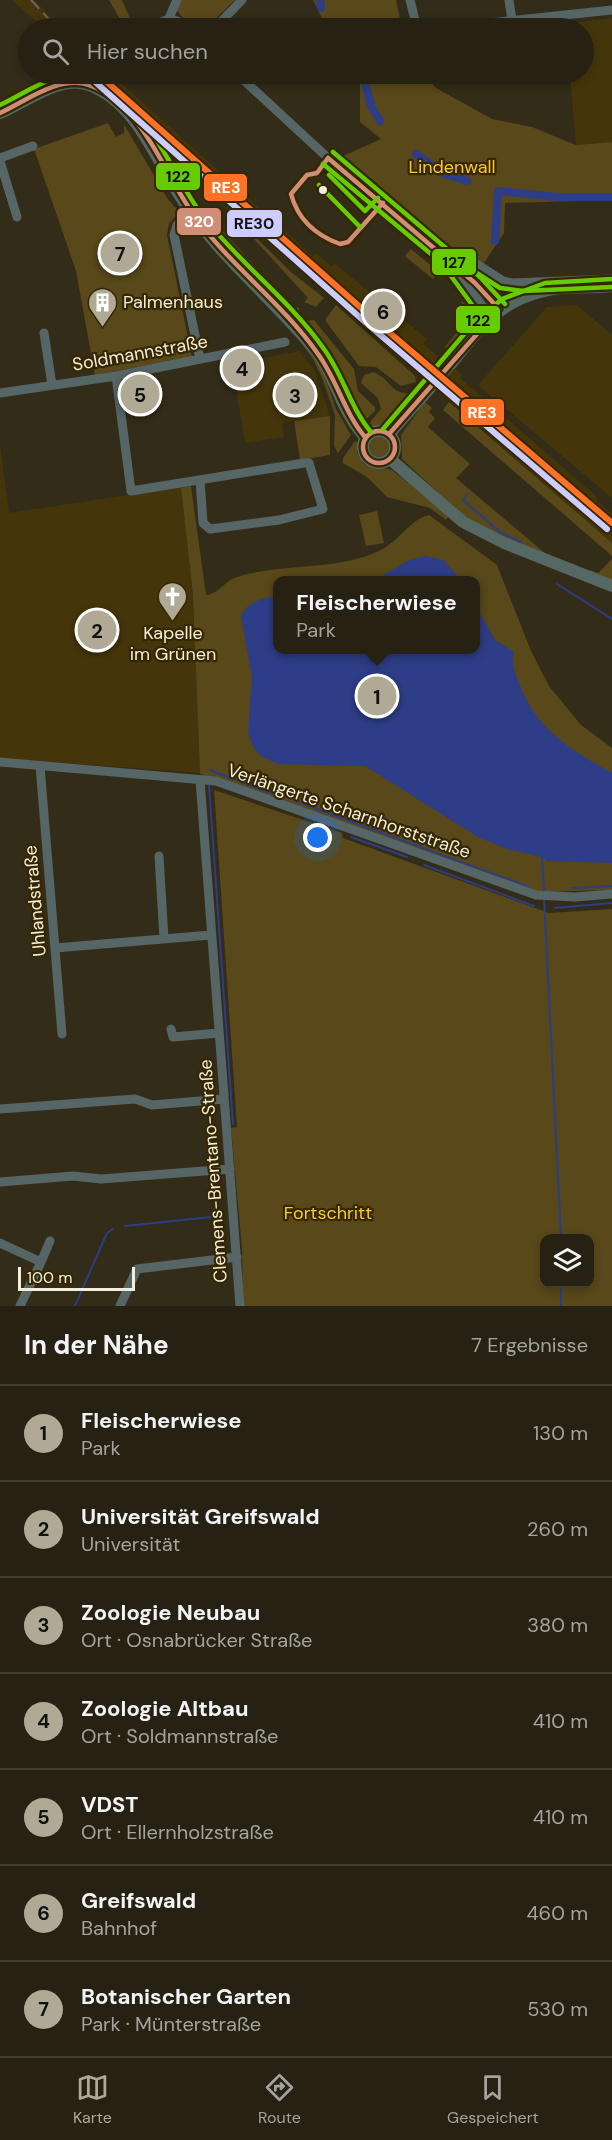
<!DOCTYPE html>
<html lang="de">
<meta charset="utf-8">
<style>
:root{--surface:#262112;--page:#2e291b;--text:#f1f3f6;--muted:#a4a39f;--line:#423e32;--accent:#b0a995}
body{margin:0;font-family:"DM Sans",sans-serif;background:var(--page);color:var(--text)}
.controls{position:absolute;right:18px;bottom:18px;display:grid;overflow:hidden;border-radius:12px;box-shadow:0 3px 9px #0003}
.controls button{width:54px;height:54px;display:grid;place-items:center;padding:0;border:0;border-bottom:2px solid var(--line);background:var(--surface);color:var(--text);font:30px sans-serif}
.scale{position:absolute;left:18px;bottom:15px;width:117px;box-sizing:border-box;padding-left:6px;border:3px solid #f4edd9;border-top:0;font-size:16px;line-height:21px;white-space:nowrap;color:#f4edd9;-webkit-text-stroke:4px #342702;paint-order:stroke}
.you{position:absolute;left:318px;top:838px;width:21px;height:21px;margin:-15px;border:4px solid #fff;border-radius:50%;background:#1a73e8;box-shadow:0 0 0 9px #1a73e833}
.badge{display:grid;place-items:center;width:39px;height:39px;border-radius:50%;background:var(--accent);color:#111;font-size:20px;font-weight:700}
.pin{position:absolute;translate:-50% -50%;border:3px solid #fff;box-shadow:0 2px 6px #0006}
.popup{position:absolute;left:273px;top:576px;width:207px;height:78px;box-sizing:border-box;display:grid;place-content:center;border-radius:12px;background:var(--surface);filter:drop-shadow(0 2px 4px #0005);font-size:20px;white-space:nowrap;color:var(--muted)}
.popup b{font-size:22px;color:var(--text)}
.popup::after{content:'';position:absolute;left:50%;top:100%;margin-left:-12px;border:12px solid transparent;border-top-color:var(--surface)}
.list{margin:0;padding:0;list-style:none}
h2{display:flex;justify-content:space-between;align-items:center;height:78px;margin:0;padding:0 24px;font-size:26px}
h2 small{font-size:20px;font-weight:400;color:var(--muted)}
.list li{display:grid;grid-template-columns:39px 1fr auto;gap:18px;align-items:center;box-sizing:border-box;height:96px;padding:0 24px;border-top:2px solid var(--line)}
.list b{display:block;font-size:22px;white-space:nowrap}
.list p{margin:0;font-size:20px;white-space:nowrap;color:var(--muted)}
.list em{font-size:20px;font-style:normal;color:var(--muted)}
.icon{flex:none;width:33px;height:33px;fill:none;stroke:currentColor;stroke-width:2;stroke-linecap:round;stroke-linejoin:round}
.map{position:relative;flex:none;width:612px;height:1306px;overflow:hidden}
.search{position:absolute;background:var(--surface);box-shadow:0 3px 9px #0003;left:18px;right:18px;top:18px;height:66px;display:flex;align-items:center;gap:15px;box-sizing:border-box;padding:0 21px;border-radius:33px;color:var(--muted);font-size:22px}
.sheet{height:750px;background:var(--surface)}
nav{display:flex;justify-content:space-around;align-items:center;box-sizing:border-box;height:84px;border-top:2px solid var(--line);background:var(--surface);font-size:16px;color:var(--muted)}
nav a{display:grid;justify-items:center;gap:3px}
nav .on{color:var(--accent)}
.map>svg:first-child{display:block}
.built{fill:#44360a}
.green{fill:#58481a;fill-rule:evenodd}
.water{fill:#2d3d87}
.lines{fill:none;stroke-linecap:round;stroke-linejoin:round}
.stream{stroke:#2d3d87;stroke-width:2}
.canal{stroke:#2d3d87;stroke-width:8}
.secondary-tunnel{stroke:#504935;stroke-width:12;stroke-dasharray:12 6;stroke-linecap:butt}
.street{stroke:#566666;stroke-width:9}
.secondary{stroke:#566864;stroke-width:12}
.rail{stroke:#656961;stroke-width:2;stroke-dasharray:12 6;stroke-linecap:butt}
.bus-1-casing{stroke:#342702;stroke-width:9}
.bus-2-casing{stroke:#342702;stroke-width:9}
.bus-3-casing{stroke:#342702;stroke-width:9}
.bus-1{stroke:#d08e77;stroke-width:4.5}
.bus-2{stroke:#6c0;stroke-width:4.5}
.bus-3{stroke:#6c0;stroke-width:4.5}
.rail-1-casing{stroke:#342702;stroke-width:10}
.rail-2-casing{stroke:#342702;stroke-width:10}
.rail-1{stroke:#ff7226;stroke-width:6}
.rail-2{stroke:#ccf;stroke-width:6}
.bus-dot{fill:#f4edd9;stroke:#342702;stroke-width:2}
.labels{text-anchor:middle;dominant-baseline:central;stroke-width:4.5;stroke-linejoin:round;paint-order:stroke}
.park-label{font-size:18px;fill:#fdcb26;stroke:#342702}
.poi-label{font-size:18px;fill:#f4edd9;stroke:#342702;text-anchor:start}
.street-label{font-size:18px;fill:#f4edd9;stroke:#342702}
.line-badge{stroke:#342702;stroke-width:2}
.badge-label{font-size:16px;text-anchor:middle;font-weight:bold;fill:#fff}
.pale-badge-label{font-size:16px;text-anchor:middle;font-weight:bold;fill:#111}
</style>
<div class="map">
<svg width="612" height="1306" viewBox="0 0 612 1306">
<rect width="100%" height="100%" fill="#332c18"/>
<!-- built -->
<path class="built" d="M12,0h22l27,28h-17z
M612,18v124l-36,3 -6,-71h14v-46h-19v-4z
M95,74h16l193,174 9,8 3,-3 15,13 3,-3 93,76 -4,5 39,31 -2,3 138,120 -2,2 16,14v29l-391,-341 -58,-66z
M577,305l35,30v163l-134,-113 69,-78z
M299,351l15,18 16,47 -48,7 2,14 -39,6 -13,-79z
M0,444l9,69 172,-26 12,108 7,178 -200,-15z"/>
<!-- green -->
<path class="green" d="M109,0h13l10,23 -8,3z
M181,0h54l-29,28h-14l-16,-18z
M313,0h83l6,28h-75z
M352,74h72l12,14 56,31 40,8 44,18 36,-3v58l-107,3 -1,30 -20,30 -36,-17 -107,-89 40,-18 -21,-17v-38z
M108,123l8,14 8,-4v-9l43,74 12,14 -10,12 -2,11 25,122 -97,18 -19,-104 -42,-122z
M328,169l42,36v4h-4l-39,-36z
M222,204l69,68 33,26 -8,9 -12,-5 4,-4z
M205,209l7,4 -3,3 86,94 3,-3 4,11 5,3 7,-1 40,49 4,22 17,16v4l-13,12 -12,-17 -14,-37 -17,-27 -115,-126z
M411,249l28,23 -6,7 -28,-23z
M460,300l10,8 2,9 -24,33 -3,-3 24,-30z
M336,305l79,71 1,6 -15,4 -25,-19 -17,-1 -34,-46z
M283,318l37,44 16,47 15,26 -13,18 -4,-7 1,-31 -13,-37 -9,-19z
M374,372c20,10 16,25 46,21l-35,34 -18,-1 14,-17 -3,-11 -17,-15 3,-8z
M425,402l7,6 -3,4 6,6 -7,9 42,37 -14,14 90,76 32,12 -4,1 -67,-28 -45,-24 -60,-56 -1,-24z
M449,402l163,141v13l-169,-146z
M330,416v39l-30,5 -6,-39z
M369 447a10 10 0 1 1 20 0a10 10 0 1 1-20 0Z
M355,441l3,2 -1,10 7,11 28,6 57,46 -3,4 -16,-12 -43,-11 -20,-20 -24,-14v-5z
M191,486l15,109c12,-1 20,-15 31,-18 47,-15 99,-5 144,-27 18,-9 28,-30 48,-35l68,50 34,86 18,35 32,39 31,23v142l-76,2 -336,-118 -7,-179 -12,-107zM278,580h198v70h-198z
M377,511l7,32 -18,3 -7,-31z
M612,559v23l-21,-8 -1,-4 8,3z
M214,790l128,43 1,5 206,75 63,-4v397h-369l-1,-58 -11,-120 6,-1zM544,1238h46v46h-46z"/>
<!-- water -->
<path class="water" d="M426,556l17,4 18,20h-86l34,-20z
M278,596v54h198v-44l19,34 19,12c-3,15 2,23 7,36 18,44 52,63 91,85v90l-65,-2 -5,-4 -35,-8 -29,-12 -113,-71 -87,-2 -17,-8 -8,-9 -5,-15 4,-54 -11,-62c7,-14 22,-19 37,-20z"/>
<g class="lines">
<!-- stream -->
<path class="stream" d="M467,495l-4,5 37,32 21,10
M557,584l55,35
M210,770l25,10
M241,782l35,13
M209,786l24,338
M293,800l236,87
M351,837l56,20
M542,857l2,34
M424,865l110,41
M572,888l40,-2
M544,897l17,341
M555,908l57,-5
M125,1226l96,-10
M75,1306l32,-73 6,-4
M561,1306v-22"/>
<!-- canal -->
<path class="canal" d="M320,0l1,8
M330,26l1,2
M363,74l8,32 9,15
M416,154l28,20 23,7
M495,241l3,-50 59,6h55"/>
<!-- secondary-tunnel -->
<path class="secondary-tunnel" d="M429,389l22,-25"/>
<!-- street -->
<path class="street" d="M410,0l7,28
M509,0l3,20
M169,18l8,-18
M156,28c9,-12 20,-11 31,0
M215,28l27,-28
M442,28l170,-18
M237,74l91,84 147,125 24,26
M0,158l33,-12
M0,161l17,56
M191,213l-14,12 -3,10 26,124
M440,250l29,9 34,22 9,2 100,-4
M461,276l29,41
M44,333l8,52
M116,376l15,115 173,-28h5l14,46 -44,11 -69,9 -7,-6 -3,-43
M0,393l116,-17 169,-34
M0,762l216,19 320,114 39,2 37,-3
M40,766l22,268
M200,780l40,526
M159,856l5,83
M55,948l156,-13
M171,1029l2,8 46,-4
M0,1109l135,-10 17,6 72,-6
M0,1182l73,-6 28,3 129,-10
M0,1243l41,19 -21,44
M41,1262l9,-21
M120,1306l17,-37 100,-12"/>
<!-- secondary -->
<path class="secondary" d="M0,113c27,-11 58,-38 89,-28 47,17 66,73 91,111 37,59 94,103 138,157 19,28 24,59 47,84
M451,364c32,-41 55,-70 110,-76 17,-1 34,0 51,-2
M363 447a16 16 0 1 1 32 0a16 16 0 1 1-32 0Z
M389,434l40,-45
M390,459l73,63 41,21 108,43"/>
<!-- rail -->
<path class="rail" d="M31,0l26,28"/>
<defs>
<path id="bus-1" d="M0,113c26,-12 59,-38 89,-28 55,19 75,91 107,133 36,49 87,86 122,136 19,26 26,58 47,83
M328,158l147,125 24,26 -110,125
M328,158l-11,15 -10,2 -16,19c7,26 24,41 49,50l8,-2 35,-39
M363 447a16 16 0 1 1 32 0a16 16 0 1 1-32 0Z"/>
<path id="bus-2" d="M323,164l108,90 35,12 34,22 23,3 89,-4
M319,185l41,42
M434,257l14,15 36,49"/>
<path id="bus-3" d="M0,105c28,-13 56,-36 89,-28 55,14 81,96 113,138 37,48 88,85 122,134 19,26 26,58 47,83
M333,152l147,125 25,27
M329,175l36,36 13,-13
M383,429l89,-104 30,-26 43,-16 67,-4"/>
</defs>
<!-- bus-1 casing -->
<use href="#bus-1" class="bus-1-casing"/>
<!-- bus-2 casing -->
<use href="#bus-2" class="bus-2-casing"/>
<!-- bus-3 casing -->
<use href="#bus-3" class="bus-3-casing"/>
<!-- bus-1 -->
<use href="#bus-1" class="bus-1"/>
<!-- bus-2 -->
<use href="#bus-2" class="bus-2"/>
<!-- bus-3 -->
<use href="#bus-3" class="bus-3"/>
<defs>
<path id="rail-1" d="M98,74l271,241 243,208"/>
<path id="rail-2" d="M93,80l271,241 243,208"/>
</defs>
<!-- rail-1 casing -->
<use href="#rail-1" class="rail-1-casing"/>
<!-- rail-2 casing -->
<use href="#rail-2" class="rail-2-casing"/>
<!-- rail-1 -->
<use href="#rail-1" class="rail-1"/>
<!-- rail-2 -->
<use href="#rail-2" class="rail-2"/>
</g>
<!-- icons -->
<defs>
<symbol id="building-pin" viewBox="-11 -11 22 30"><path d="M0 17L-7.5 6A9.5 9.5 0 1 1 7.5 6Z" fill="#b0a995" stroke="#342702"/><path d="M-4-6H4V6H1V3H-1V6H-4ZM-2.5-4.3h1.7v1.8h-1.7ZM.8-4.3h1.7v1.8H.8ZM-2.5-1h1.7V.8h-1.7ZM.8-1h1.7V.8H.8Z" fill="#fff"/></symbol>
<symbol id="church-pin" viewBox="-11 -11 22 30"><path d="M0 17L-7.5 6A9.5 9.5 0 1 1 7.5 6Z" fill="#b0a995" stroke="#342702"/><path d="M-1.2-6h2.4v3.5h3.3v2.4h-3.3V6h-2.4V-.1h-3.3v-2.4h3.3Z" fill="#fff"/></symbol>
</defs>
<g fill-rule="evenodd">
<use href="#building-pin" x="86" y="286" width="33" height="45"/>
<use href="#church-pin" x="156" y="580" width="33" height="45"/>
</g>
<!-- markers -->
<circle class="bus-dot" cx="323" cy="190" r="5"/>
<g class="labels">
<!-- park labels -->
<g class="park-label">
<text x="452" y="167">Lindenwall</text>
<text x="328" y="1213">Fortschritt</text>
</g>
<!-- poi labels -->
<g class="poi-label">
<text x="123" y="302">Palmenhaus</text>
<text x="173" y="633" text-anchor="middle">Kapelle<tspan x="173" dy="21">im Grünen</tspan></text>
</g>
<!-- street labels -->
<g class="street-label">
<text transform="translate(140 353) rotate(-10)">Soldmannstraße</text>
<text transform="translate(349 811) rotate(19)">Verlängerte Scharnhorststraße</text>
<text transform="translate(35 901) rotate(-95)">Uhlandstraße</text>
<text transform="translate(213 1171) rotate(-94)">Clemens-Brentano-Straße</text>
</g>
</g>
<g class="line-badge">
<rect x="155" y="162" width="46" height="29" rx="6" fill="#6c0"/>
<rect x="203" y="173" width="45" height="29" rx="6" fill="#ff7226"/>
<rect x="176" y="207" width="46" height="29" rx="6" fill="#d08e77"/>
<rect x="226" y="209" width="57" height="29" rx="6" fill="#ccf"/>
<rect x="431" y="248" width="46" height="28" rx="6" fill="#6c0"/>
<rect x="455" y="305" width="46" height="29" rx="6" fill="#6c0"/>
<rect x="460" y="398" width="45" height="28" rx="6" fill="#ff7226"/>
</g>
<g class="badge-label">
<text x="226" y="193">RE3</text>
<text x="199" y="227">320</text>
<text x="482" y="418">RE3</text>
</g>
<g class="pale-badge-label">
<text x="178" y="182">122</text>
<text x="254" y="229">RE30</text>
<text x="454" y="268">127</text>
<text x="478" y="326">122</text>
</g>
</svg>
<div class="controls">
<button><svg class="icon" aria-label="layers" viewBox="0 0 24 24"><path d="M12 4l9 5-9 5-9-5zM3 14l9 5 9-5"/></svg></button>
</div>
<div class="scale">100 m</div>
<div class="you"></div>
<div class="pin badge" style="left:377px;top:696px">1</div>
<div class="popup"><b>Fleischerwiese</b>Park</div>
<div class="pin badge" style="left:97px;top:630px">2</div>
<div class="pin badge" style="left:295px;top:395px">3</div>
<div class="pin badge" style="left:242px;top:368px">4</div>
<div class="pin badge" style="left:140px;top:394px">5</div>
<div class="pin badge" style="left:383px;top:311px">6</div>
<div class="pin badge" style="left:120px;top:253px">7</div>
<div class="search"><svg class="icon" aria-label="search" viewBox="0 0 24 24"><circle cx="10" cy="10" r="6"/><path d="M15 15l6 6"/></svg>Hier suchen</div>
</div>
<section class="sheet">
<h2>In der Nähe<small>7 Ergebnisse</small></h2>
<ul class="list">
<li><span class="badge">1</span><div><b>Fleischerwiese</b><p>Park</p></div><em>130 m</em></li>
<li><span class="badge">2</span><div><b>Universität Greifswald</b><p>Universität</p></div><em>260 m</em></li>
<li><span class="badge">3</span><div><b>Zoologie Neubau</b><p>Ort · Osnabrücker Straße</p></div><em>380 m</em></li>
<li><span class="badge">4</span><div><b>Zoologie Altbau</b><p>Ort · Soldmannstraße</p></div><em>410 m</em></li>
<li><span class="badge">5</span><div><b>VDST</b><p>Ort · Ellernholzstraße</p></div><em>410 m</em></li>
<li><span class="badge">6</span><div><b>Greifswald</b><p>Bahnhof</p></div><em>460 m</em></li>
<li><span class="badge">7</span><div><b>Botanischer Garten</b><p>Park · Münterstraße</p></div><em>530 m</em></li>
</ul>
</section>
<nav>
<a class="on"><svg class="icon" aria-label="map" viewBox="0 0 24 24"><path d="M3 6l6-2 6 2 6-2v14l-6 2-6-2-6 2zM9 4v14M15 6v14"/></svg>Karte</a>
<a><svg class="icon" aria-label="directions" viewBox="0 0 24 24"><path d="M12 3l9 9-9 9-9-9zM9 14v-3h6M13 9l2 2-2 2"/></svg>Route</a>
<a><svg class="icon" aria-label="saved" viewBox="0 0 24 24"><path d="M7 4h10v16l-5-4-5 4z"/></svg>Gespeichert</a>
</nav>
